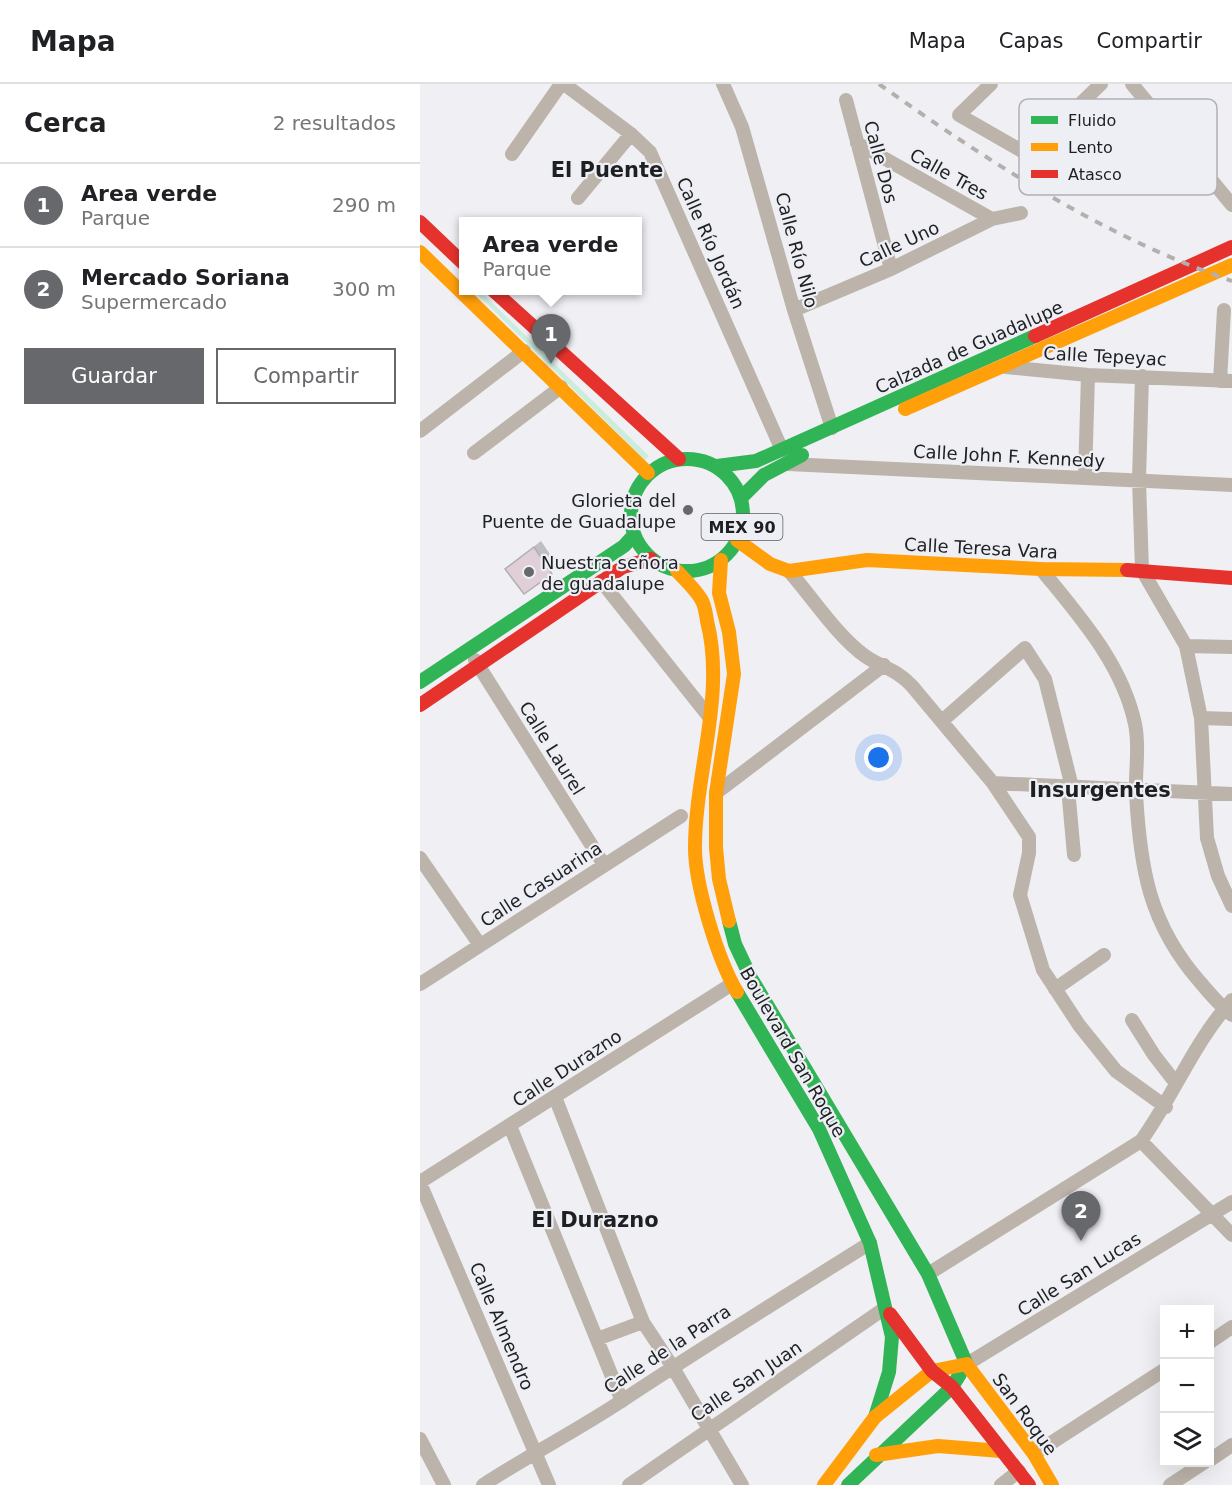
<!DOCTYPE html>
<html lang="es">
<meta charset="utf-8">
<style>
:root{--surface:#fff;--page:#f6f6f6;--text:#202124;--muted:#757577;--line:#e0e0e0;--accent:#67686b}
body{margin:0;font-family:"DejaVu Sans",sans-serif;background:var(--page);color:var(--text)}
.controls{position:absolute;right:18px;bottom:18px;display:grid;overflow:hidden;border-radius:0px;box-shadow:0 6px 24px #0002}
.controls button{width:54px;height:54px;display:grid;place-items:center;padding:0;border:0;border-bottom:2px solid var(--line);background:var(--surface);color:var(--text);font:30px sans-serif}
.you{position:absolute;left:459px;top:674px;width:21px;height:21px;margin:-15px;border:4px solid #fff;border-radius:50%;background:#1a73e8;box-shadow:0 0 0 9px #1a73e833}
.badge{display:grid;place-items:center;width:39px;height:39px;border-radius:50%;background:var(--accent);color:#fff;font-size:20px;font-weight:700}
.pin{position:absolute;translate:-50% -50px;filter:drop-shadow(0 2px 3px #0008)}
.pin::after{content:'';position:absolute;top:32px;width:21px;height:18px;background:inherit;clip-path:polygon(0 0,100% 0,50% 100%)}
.popup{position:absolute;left:39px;top:133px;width:183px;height:78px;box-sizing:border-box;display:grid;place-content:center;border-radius:0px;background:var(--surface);filter:drop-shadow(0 2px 4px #0005);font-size:20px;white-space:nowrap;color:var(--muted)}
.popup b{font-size:22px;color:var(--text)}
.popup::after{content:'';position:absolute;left:50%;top:100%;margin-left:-12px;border:12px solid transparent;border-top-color:var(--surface)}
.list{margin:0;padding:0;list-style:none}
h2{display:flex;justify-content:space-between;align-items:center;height:78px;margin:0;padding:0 24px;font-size:26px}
h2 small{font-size:20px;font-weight:400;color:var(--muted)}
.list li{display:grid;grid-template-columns:39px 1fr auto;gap:18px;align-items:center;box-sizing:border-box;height:84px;padding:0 24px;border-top:2px solid var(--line)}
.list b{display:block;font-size:22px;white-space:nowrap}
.list p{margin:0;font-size:20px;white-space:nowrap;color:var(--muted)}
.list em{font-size:20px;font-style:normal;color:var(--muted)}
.actions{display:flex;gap:12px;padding:18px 24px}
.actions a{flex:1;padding:14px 0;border:2px solid var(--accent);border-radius:0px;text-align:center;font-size:21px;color:var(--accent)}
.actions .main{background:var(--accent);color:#fff}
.icon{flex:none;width:33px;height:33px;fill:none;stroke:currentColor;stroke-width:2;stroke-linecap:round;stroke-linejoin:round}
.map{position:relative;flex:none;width:812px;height:1401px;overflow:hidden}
header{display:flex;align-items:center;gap:36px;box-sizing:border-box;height:84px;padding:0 30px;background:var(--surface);border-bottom:2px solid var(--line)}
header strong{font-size:28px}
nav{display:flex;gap:33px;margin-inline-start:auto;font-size:21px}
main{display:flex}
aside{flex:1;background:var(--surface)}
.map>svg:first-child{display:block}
.green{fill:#cbeddd}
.shadow{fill:#0003}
.building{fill:#e1cfd7;stroke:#b1afb2;stroke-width:1.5}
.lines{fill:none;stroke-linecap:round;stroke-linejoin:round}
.street{stroke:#bcb4ab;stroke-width:14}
.fast{stroke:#30b455;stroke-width:14}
.slow{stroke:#ff9f0a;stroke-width:14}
.jam{stroke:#e5322d;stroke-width:14}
.rail{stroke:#b4afac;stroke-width:4;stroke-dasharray:8 8;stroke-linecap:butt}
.poi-dot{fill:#67686b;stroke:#eeeef5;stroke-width:2}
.labels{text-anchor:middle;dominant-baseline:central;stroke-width:4.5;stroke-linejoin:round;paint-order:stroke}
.shield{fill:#eeeef5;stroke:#5c5d61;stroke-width:1.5}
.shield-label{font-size:16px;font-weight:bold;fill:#1e1f21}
.street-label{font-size:18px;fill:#1e1f21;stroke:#eeeef5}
.poi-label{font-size:18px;fill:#1e1f21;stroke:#eeeef5;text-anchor:end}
.quarter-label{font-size:21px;font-weight:bold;fill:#1e1f21;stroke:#eeeef5}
.key{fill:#eeeef5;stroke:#b0b0b5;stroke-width:1.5}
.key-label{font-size:16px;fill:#1e1f21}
</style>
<header>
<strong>Mapa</strong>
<nav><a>Mapa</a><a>Capas</a><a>Compartir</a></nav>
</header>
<main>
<aside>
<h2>Cerca<small>2 resultados</small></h2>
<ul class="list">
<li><span class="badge">1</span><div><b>Area verde</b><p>Parque</p></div><em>290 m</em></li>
<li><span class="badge">2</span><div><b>Mercado Soriana</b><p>Supermercado</p></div><em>300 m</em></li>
</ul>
<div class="actions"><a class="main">Guardar</a><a>Compartir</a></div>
</aside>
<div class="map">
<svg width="812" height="1401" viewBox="0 0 812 1401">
<rect width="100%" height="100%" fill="#efeff4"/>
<!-- green -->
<path class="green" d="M54,207h6l169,165 -4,4z"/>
<!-- shadow -->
<path class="shadow" d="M121,457l17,25 -34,26 -10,-30z"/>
<!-- building -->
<path class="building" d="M114,463l18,27 -28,20 -19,-25z"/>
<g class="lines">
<!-- street -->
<path class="street" d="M144,0l67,50 19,18 132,298
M303,0l19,43 52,183 38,118
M571,0l-32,31 119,68 48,-34
M712,0l100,121
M426,16l45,169
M437,59l135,76
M92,70l49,-70
M607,71l74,-71
M158,114l53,-64
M374,226l97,-41 101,-50 29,-6
M586,283l82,8 144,6
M722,292l-3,104 3,90 44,76 15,72 6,120 11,38 14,30
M800,297l4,-71
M0,347l104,-80
M54,369l87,-66
M368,380l444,21
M665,394l3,-103
M621,485c38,47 81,94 94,155 5,23 0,46 1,69 4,75 13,131 64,189 10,12 20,24 32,33
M369,487c23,26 48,65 76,85 17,12 30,12 47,30l81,97 36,54v16l-9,42 23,75 36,55 37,46 50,36
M181,497l109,137
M766,562l46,1
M55,576l129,205
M781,634l31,1
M522,637l83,-73 20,31 27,108
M573,699l239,11
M648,704l6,67
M296,709l168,-128
M0,774l60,87
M0,900l261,-168
M635,905l49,-34
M712,936l22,35 21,27
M135,1013l88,225 29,44 70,119
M90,1042l112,275
M721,1057l91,94
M0,1098l312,-198
M0,1099l129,302
M508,1190l213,-133c33,-46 53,-99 91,-141
M177,1255l46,-17
M790,1258l22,-15
M547,1280l265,-162
M0,1355l24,46
M614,1370l130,-84
M790,1376l22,-15
M63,1401c46,-30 95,-55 140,-85 82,-54 164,-105 247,-157
M209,1401l256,-177
M581,1401l18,-14
M750,1401l35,-23"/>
<!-- fast -->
<path class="fast" d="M211 431a56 56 0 1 1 112 0a56 56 0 1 1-112 0Z
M297,382l39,-5 279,-125
M321,414l23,-23 38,-20
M0,598l204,-136 10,-11
M309,837l6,23 16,34 177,296 39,91
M317,908l82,137 51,114 22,94 -3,35 -14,45
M428,1401l104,-98 8,-13"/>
<!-- slow -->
<path class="slow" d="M0,168l228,221
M485,325l327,-144
M317,456l33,24 19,7 78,-11 174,9 86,1
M301,476l-2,33 10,39 5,42 -18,119v55l3,31 10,42
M257,487c8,9 18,18 24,28 4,6 5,15 6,22 19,74 -12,151 -12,227 0,37 23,112 42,144
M547,1281l67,89 18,31
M456,1371l62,-9 63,5
M404,1401l51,-68 57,-46 35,-7"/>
<!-- jam -->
<path class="jam" d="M0,138l44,42
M73,206l186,169
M615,252l197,-89
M707,486l105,8
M0,621l203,-138 28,-8
M470,1230l42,57 20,16 77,98"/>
<!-- rail -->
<path class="rail" d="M459,0c110,78 225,153 353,197"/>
</g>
<!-- markers -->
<g class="poi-dot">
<circle cx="268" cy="426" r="6"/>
<circle cx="109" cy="488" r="6"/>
</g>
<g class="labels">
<!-- shield labels -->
<rect class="shield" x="281.5" y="430" width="81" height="26" rx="4.5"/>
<g class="shield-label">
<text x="322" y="443">MEX 90</text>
</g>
<!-- street labels -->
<g class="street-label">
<text transform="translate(461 78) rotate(75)">Calle Dos</text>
<text transform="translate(529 90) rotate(29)">Calle Tres</text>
<text transform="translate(291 159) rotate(66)">Calle Río Jordán</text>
<text transform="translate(479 160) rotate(-25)">Calle Uno</text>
<text transform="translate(377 166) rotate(75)">Calle Río Nilo</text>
<text transform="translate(549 263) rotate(-24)">Calzada de Guadalupe</text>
<text transform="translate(685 272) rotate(3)">Calle Tepeyac</text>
<text transform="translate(589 372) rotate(3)">Calle John F. Kennedy</text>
<text transform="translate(561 464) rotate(3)">Calle Teresa Vara</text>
<text transform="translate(132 664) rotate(58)">Calle Laurel</text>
<text transform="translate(121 800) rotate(-33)">Calle Casuarina</text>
<text transform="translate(373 968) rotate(60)">Boulevard San Roque</text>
<text transform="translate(147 984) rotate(-33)">Calle Durazno</text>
<text transform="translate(659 1190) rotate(-32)">Calle San Lucas</text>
<text transform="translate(82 1242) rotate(67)">Calle Almendro</text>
<text transform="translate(247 1265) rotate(-33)">Calle de la Parra</text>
<text transform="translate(326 1297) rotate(-34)">Calle San Juan</text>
<text transform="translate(605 1330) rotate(54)">San Roque</text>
</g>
<!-- poi labels -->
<g class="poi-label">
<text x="256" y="416">Glorieta del<tspan x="256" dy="21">Puente de Guadalupe</tspan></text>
<text x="121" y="478" text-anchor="start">Nuestra señora<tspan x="121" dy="21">de guadalupe</tspan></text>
</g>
<!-- quarter labels -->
<g class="quarter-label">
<text x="187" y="86">El Puente</text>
<text x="680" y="706">Insurgentes</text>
<text x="175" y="1136">El Durazno</text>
</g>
</g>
<!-- legend -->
<rect x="599" y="15" width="198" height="96" rx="9" class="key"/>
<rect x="611" y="32" width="27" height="8" fill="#30b455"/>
<rect x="611" y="59" width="27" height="8" fill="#ff9f0a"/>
<rect x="611" y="86" width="27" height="8" fill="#e5322d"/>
<g class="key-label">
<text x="648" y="42">Fluido</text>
<text x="648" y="69">Lento</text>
<text x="648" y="96">Atasco</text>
</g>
</svg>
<div class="controls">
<button>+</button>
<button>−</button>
<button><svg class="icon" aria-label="layers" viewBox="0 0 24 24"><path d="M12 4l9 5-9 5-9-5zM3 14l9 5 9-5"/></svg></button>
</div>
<div class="you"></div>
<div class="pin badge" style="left:131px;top:280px">1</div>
<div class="popup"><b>Area verde</b>Parque</div>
<div class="pin badge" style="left:661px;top:1157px">2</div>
</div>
</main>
